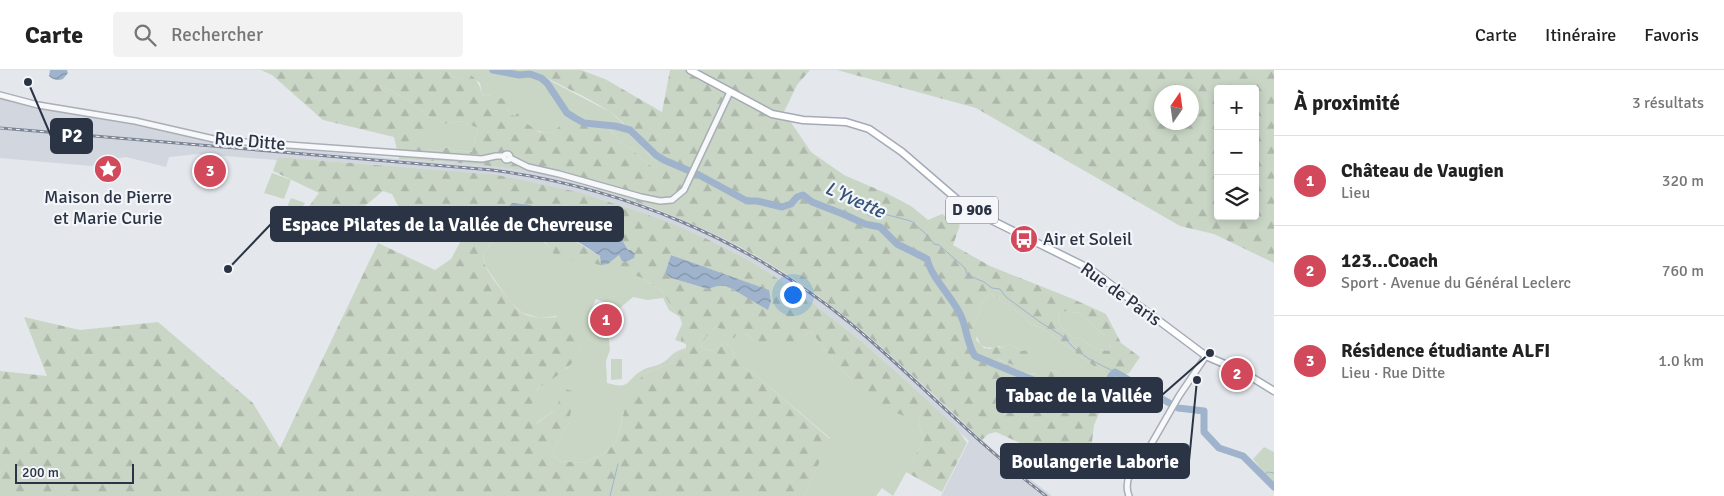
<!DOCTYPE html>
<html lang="fr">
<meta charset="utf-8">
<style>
:root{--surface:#fff;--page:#f2f2f2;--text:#222;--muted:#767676;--line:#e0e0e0;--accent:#d1495b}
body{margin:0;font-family:Signika,sans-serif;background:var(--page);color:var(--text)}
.controls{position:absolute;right:15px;top:15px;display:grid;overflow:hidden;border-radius:5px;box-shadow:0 2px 8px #0003}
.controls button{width:45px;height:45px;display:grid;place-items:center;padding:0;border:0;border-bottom:1px solid var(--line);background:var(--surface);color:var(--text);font:25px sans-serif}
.compass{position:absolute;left:1154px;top:15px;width:45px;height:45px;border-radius:50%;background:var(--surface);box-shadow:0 2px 8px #0003;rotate:13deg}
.scale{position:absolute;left:15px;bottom:12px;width:119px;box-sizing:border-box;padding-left:5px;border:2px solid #2b3445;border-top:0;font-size:14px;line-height:18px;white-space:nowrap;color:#2b3445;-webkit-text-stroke:4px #f4f6f9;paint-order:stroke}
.you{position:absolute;left:792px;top:224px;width:18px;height:18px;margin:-12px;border:4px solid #fff;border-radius:50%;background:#1a73e8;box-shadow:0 0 0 8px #1a73e833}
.badge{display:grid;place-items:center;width:32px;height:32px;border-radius:50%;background:var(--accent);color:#fff;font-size:16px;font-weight:700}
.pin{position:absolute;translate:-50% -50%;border:2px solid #fff;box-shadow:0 1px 5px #0006}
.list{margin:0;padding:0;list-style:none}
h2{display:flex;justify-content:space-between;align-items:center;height:65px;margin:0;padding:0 20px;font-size:21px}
h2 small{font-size:16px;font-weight:400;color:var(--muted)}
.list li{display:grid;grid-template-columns:32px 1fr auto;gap:15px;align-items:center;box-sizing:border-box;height:90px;padding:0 20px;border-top:1px solid var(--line)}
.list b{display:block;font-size:19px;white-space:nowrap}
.list p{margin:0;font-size:16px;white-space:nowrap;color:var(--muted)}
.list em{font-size:16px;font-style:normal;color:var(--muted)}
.icon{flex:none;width:28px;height:28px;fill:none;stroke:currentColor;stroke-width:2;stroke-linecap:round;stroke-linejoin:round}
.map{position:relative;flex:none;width:1274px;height:426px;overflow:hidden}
header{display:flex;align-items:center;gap:30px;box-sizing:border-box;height:70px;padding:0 25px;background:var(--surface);border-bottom:1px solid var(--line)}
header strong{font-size:24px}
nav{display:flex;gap:28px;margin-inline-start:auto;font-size:18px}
.search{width:350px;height:45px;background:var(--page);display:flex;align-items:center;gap:12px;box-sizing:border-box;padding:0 18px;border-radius:5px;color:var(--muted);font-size:19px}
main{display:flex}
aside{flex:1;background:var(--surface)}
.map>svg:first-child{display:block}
.built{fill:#d2d6de}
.green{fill:#c9d6c5;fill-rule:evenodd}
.forest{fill:url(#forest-firs);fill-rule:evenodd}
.water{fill:url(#water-waves)}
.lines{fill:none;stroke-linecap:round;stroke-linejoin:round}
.stream{stroke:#9fb4cc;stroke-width:1}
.river{stroke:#9fb4cc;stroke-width:7}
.tertiary-casing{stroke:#a9aeb7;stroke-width:8}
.primary-casing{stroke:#a3abb8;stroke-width:9}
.tertiary{stroke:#f7f8fa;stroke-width:5}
.primary{stroke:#fff;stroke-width:6}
.rail-casing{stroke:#7d8696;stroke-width:3}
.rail{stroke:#f4f6f9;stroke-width:1;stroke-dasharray:4;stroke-linecap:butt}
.labels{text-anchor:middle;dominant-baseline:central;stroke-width:4.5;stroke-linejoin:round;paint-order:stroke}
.shield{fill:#f4f6f9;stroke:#676e7b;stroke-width:1}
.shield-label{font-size:16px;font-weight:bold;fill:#2b3445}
.street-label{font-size:18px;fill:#2b3445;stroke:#f4f6f9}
.poi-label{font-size:18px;fill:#2b3445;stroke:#f4f6f9}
.water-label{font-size:19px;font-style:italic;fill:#34527a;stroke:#f4f6f9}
.leader{fill:none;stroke:#2b3445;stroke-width:2}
.callout-dot{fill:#2b3445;stroke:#f4f6f9;stroke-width:2}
.callout{fill:#2b3445;stroke:#2b3445;stroke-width:2}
.callout-label{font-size:19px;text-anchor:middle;font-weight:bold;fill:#fff}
</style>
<header>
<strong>Carte</strong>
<div class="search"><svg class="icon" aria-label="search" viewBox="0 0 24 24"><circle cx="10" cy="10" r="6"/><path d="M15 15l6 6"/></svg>Rechercher</div>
<nav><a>Carte</a><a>Itinéraire</a><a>Favoris</a></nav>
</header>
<main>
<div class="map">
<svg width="1274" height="426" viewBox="0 0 1274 426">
<defs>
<pattern id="forest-firs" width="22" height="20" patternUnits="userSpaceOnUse" patternTransform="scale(1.25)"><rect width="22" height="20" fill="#c9d6c5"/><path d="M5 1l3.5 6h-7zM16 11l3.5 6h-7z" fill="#adb8ab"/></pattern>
<pattern id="water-waves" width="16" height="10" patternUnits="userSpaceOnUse" patternTransform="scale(1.25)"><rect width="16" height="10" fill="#9fb4cc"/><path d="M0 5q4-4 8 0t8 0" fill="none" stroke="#8293a7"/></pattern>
</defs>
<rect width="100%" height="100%" fill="#e4e7ec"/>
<!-- built -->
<path class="built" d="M0,29l131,25 83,17 185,18 76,5 49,6 31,6 73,23 27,10 37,14 36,18 43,24 41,27 26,19 59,50 47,45 54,48 54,42h-111l28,-55 -66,-63 -43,-38 -60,-47 -53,-34 -42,-21 -73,-29 -32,-10 -225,-34 -97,-8 -1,3 -79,-6 -29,3 -3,10 -40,-10 -24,4 -10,5 -92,-8z"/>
<!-- green -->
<path class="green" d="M447,0h83l80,42 15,13 32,39 -1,5 -11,-7 -12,-12 -12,-7 -8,-10 -13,-11 -9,-4 -2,1 1,8 -15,-5 -11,2 -13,9c-18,-1 -24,-7 -33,-21l-3,4 -5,-2c-5,-11 -16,-19 -28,-20l-2,-11 -15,-11 -4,7 -7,-2z
M381,15l30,17 18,15 8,2 7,5 17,-3 17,7 -6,24 -19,-2 -5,-3 -12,4 -9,-2 -1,-25c-14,-12 -27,-27 -44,-34z
M272,103l19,7 -7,19 -20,-6z
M291,128l14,5 -6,9 -12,-5z
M524,160h6c5,6 12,9 17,15 5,5 7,9 12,13l24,-3 57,22 22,14 12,20 9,6 -1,23 6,3 -1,6 -9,3 -8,12 -26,10 -20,37 -8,31 -11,11 -21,10 -25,-2 -7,-8 17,-31 -12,-13 -21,14 -5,-20 3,-10 11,-11 23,-14 12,-21 -24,-31 -16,2 -18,-5 -14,-14 -22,-32 -3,-12 7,-11 22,-11 5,10 4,-2zM633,227l14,3 16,-2 6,12 11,7 2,7 -7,16 11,4v4c-16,4 -15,11 -26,16 -6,3 -14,3 -19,7 -16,10 -10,19 -34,12l-1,-22 4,-11 -2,-20 -13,-6 -7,-8 8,-17 24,9z
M990,223l32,22 10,10 10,3 53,39 13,6v3l-4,9 -6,2c-17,-13 -20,-3 -37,-6l-2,-8c-17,-9 -18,3 -31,0 -12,-2 -24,-9 -35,-14l-1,-2 20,8 10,-14 -13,-7 -7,4 -3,-2c-23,6 -19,-6 -26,-21l6,-12 3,-11z
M1061,241l18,2 25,22 6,9 -2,7 -15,-3 -11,-9 -9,-1 -13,-13 -2,-8z
M715,257l33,8 7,7 46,-4 10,-7 21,28 20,21 62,30h9l-5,12 6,18 -31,56 -11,-8 -6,8h-72l26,-58 -72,-61 -15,-10v-4l-9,-7 -2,-8 -7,-5c-10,7 -11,11 -24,4l5,-10z
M611,289h11v20l-11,1z
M1264,377l10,5v33l-21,-26z"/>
<!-- forest -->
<path class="forest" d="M261,0h186l7,7 7,2 4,-8c10,6 14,11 17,23l22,5 5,5 -2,5 3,5 5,2 3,-4 4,-1 4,4v8l13,9 12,1 13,-10 11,-1 14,5v-9l2,-1 9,5 13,11 8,10 12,7 12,12 11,7 1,-5c-14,-18 -28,-39 -47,-52 -24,-16 -54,-29 -80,-42h51l24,9 57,33 8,-42h140l-13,15 -13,27 27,40 33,23 44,19 23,12 17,14 14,-6 18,11 -7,20 37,21 83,33 33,15 15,29 19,14 -11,16 -15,6 -20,46 -6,49 -92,-42 -8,2 -6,6c-47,-43 -93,-89 -144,-129 -70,-56 -152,-95 -238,-121 -15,-5 -31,-11 -47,-14 -51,-11 -103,-14 -154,-17l-5,-22 -71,-17 -51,-45zM381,15l30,17 18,15 8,2 7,5 17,-3 17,7 -6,24 -19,-2 -5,-3 -12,4 -9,-2c0,-8 1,-17 -1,-25 -4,-13 -32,-29 -44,-34zM990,223l32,22 10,10 10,3 53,39 13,6v3l-4,9 -6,2 -6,-4 -1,-4c-6,1 -24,3 -29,2l-3,-8c-7,-4 -19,-7 -25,1l-7,-1 -34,-14c5,-1 13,4 20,6 5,1 12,-2 17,-4l2,-6 -2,-5 -8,1 -13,-7 -7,4 -7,-2 -5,3 -6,-1 -8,-8 2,-9 -5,-6 6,-12 3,-11zM1061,241l18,2 25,22 6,10 -2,6 -15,-3 -11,-9 -9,-1 -13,-13 -2,-8z
M837,0h437v193l-60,-29 -34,-8 -204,-118zM1218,19h37v127h-37zM1162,22h30v30h-30z
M278,87l219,18 76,16 59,18 38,14 35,15 42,21 53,34 60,47 43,38 53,49 11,16 -25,49 -36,-20 18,-32 -6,-18 4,-11 -8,-1 -4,8 -33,-12 -45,-47 -21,-28 -10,7 -7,13 -39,-9 -7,-7 -10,-2 -4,5h-4l-5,-8 -10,-3 -9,10 -5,10c12,7 14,3 24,-4l7,5 2,8 10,7 -1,4 15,10 72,62 -26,57h-804v-125l47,5 -23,-59 56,13 78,-8 95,81 27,45 98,-205 57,27 16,-11 22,-41 -70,-2 -11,-22 -9,-3c-16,13 -32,30 -55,26 -7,-1 -15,-5 -22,-7l13,-17 -46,-22zM512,140l27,1 14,4 15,12 10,1 8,4h6l27,11 2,-4 7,11 -9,5 -11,9 -8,-8 -32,-19 -26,-4 -3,-8h-6l-21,-13zM524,160h6l6,7 10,6 7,10 6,5 2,5 5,1 3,-7 3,5 9,1 2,-8 10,8 47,14 22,14 12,20 9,6 -2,24 6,2v6l-9,3 -8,12 -26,10 -15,19 -13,49 -11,11 -21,10 -25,-2 -7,-8 17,-31 5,-30 -8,-3 -5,3 -4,17 -20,14c-15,-39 9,-35 31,-56 6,-5 9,-13 12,-20l-10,-15 3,-8 -4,-7c-15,-1 -33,4 -47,-4 -7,-4 -33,-38 -36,-46 -2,-4 -2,-8 -3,-12l7,-11 22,-11 5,11 4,-3zM671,185l24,9 74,45 -43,-23h-8l-10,3 -37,-11 -6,-5z"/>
<!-- water -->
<path class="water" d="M50,0h17l1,3 -5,6c-5,2 -10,1 -14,-3z
M512,133l19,2 4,5v-2l4,3 14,4 15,12 10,1 8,4 16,2 10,3 -1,3h4l2,-2 2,4 2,-4 7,12h3l4,4 -1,4 -6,3h-6l-3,-6 -11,9 -7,1 -1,-9c-16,-10 -32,-24 -51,-19l-7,-4 -3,-8 -13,-2 -5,-6 -9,6 -2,-4 4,-4 -3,-2 1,-3 -3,-4z
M671,185l98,35 2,11 -3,9 -34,-20 -8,-4h-8l-10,3 -37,-11 -6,-5z"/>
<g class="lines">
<!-- stream -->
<path class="stream" d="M855,138l16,8 13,-2 27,7 15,13 8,10 5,1 26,23 2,6 3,2 14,6 8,6 8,1 6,8 34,25 21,13 14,14 14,10 26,13
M1263,405l5,-3 6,1
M610,426l8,-32"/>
<!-- river -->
<path class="river" d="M493,0l26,5 11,-1 11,4 6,5 20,30 8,5 9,5 31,3 15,4 26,25 8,5 35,15 48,26h10l25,6 9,-3 6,-7 6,-2 9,7 31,12 22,10 15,3 17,17 30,15c5,20 25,37 34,57 6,13 6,28 14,40l58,24 63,29 15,-33 4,-4 63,36 26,3v21l15,16 24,8 31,31"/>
<defs>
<path id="tertiary" d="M0,25l38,10 97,16 83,19 264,19 14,-3h8
M504 87a3 3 0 1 1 6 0a3 3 0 1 1-6 0Z
M510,88l18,9 31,7 82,23 19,4 12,-1 12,-10 46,-98
M1129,426c-6,-15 4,-32 16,-41l34,-59 27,-40"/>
<path id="primary" d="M690,0l82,44 31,6 43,2 23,7 33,23 65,56 123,61 116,87 37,16 31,19"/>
</defs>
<!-- tertiary casing -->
<use href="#tertiary" class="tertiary-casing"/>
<!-- primary casing -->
<use href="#primary" class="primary-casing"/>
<!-- tertiary -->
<use href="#tertiary" class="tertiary"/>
<!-- primary -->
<use href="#primary" class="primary"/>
<defs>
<path id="rail" d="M0,58l492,42c129,17 257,70 358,153 67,56 126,120 196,173"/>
</defs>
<!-- rail casing -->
<use href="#rail" class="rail-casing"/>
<!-- rail -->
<use href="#rail" class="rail"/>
</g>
<!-- icons -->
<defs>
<symbol id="sight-disc" viewBox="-11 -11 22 22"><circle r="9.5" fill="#d1495b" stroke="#f4f6f9"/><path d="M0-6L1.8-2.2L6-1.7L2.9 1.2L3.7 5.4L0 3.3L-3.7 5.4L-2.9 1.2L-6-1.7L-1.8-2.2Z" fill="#fff"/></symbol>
<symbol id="bus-disc" viewBox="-11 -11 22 22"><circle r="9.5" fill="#d1495b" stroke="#f4f6f9"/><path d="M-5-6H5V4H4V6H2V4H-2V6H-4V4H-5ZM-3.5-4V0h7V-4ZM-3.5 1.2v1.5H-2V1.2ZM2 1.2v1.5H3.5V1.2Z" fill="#fff"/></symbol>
</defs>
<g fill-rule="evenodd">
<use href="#sight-disc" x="92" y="83" width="32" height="32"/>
<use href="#bus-disc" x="1008" y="153" width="32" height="32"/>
</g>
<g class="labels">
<!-- shield labels -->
<rect class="shield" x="946" y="126.5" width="52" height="27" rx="4"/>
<g class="shield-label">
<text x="972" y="140">D 906</text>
</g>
<!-- street labels -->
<g class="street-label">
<text transform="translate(250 71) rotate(5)">Rue Ditte</text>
<text transform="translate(1121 224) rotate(36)">Rue de Paris</text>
</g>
<!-- poi labels -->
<g class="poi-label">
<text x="108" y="127">Maison de Pierre<tspan x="108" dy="21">et Marie Curie</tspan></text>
<text x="1043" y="169" text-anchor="start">Air et Soleil</text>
</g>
<!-- water labels -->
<g class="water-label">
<text transform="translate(855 130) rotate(24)">L'Yvette</text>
</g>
</g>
<!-- callouts -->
<path class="leader" d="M28 12L51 66M228 199L271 154M1210 283L1162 325M1197 310L1189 391"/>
<g class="callout-dot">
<circle cx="28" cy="12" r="5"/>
<circle cx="228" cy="199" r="5"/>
<circle cx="1210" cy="283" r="5"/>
<circle cx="1197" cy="310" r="5"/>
</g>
<g class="callout">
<rect x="51" y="49" width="41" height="34" rx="5"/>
<rect x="271" y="137" width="352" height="34" rx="5"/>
<rect x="997" y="308" width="165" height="34" rx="5"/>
<rect x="1001" y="374" width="188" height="34" rx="5"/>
</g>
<g class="callout-label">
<text x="72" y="72">P2</text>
<text x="447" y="161">Espace Pilates de la Vallée de Chevreuse</text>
<text x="1079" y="332">Tabac de la Vallée</text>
<text x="1095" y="398">Boulangerie Laborie</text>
</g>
</svg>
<div class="controls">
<button>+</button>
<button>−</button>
<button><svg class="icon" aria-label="layers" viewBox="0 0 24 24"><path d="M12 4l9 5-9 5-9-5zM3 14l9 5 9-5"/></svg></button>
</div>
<svg class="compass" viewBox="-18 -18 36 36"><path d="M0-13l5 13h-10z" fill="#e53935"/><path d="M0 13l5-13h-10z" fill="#767676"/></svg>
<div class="scale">200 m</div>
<div class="you"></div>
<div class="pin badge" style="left:606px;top:250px">1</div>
<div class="pin badge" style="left:1237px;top:304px">2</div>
<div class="pin badge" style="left:210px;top:101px">3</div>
</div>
<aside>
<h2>À proximité<small>3 résultats</small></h2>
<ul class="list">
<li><span class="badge">1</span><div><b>Château de Vaugien</b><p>Lieu</p></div><em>320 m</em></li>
<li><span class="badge">2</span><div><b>123...Coach</b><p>Sport · Avenue du Général Leclerc</p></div><em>760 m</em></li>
<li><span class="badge">3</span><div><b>Résidence étudiante ALFI</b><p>Lieu · Rue Ditte</p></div><em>1.0 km</em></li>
</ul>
</aside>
</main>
